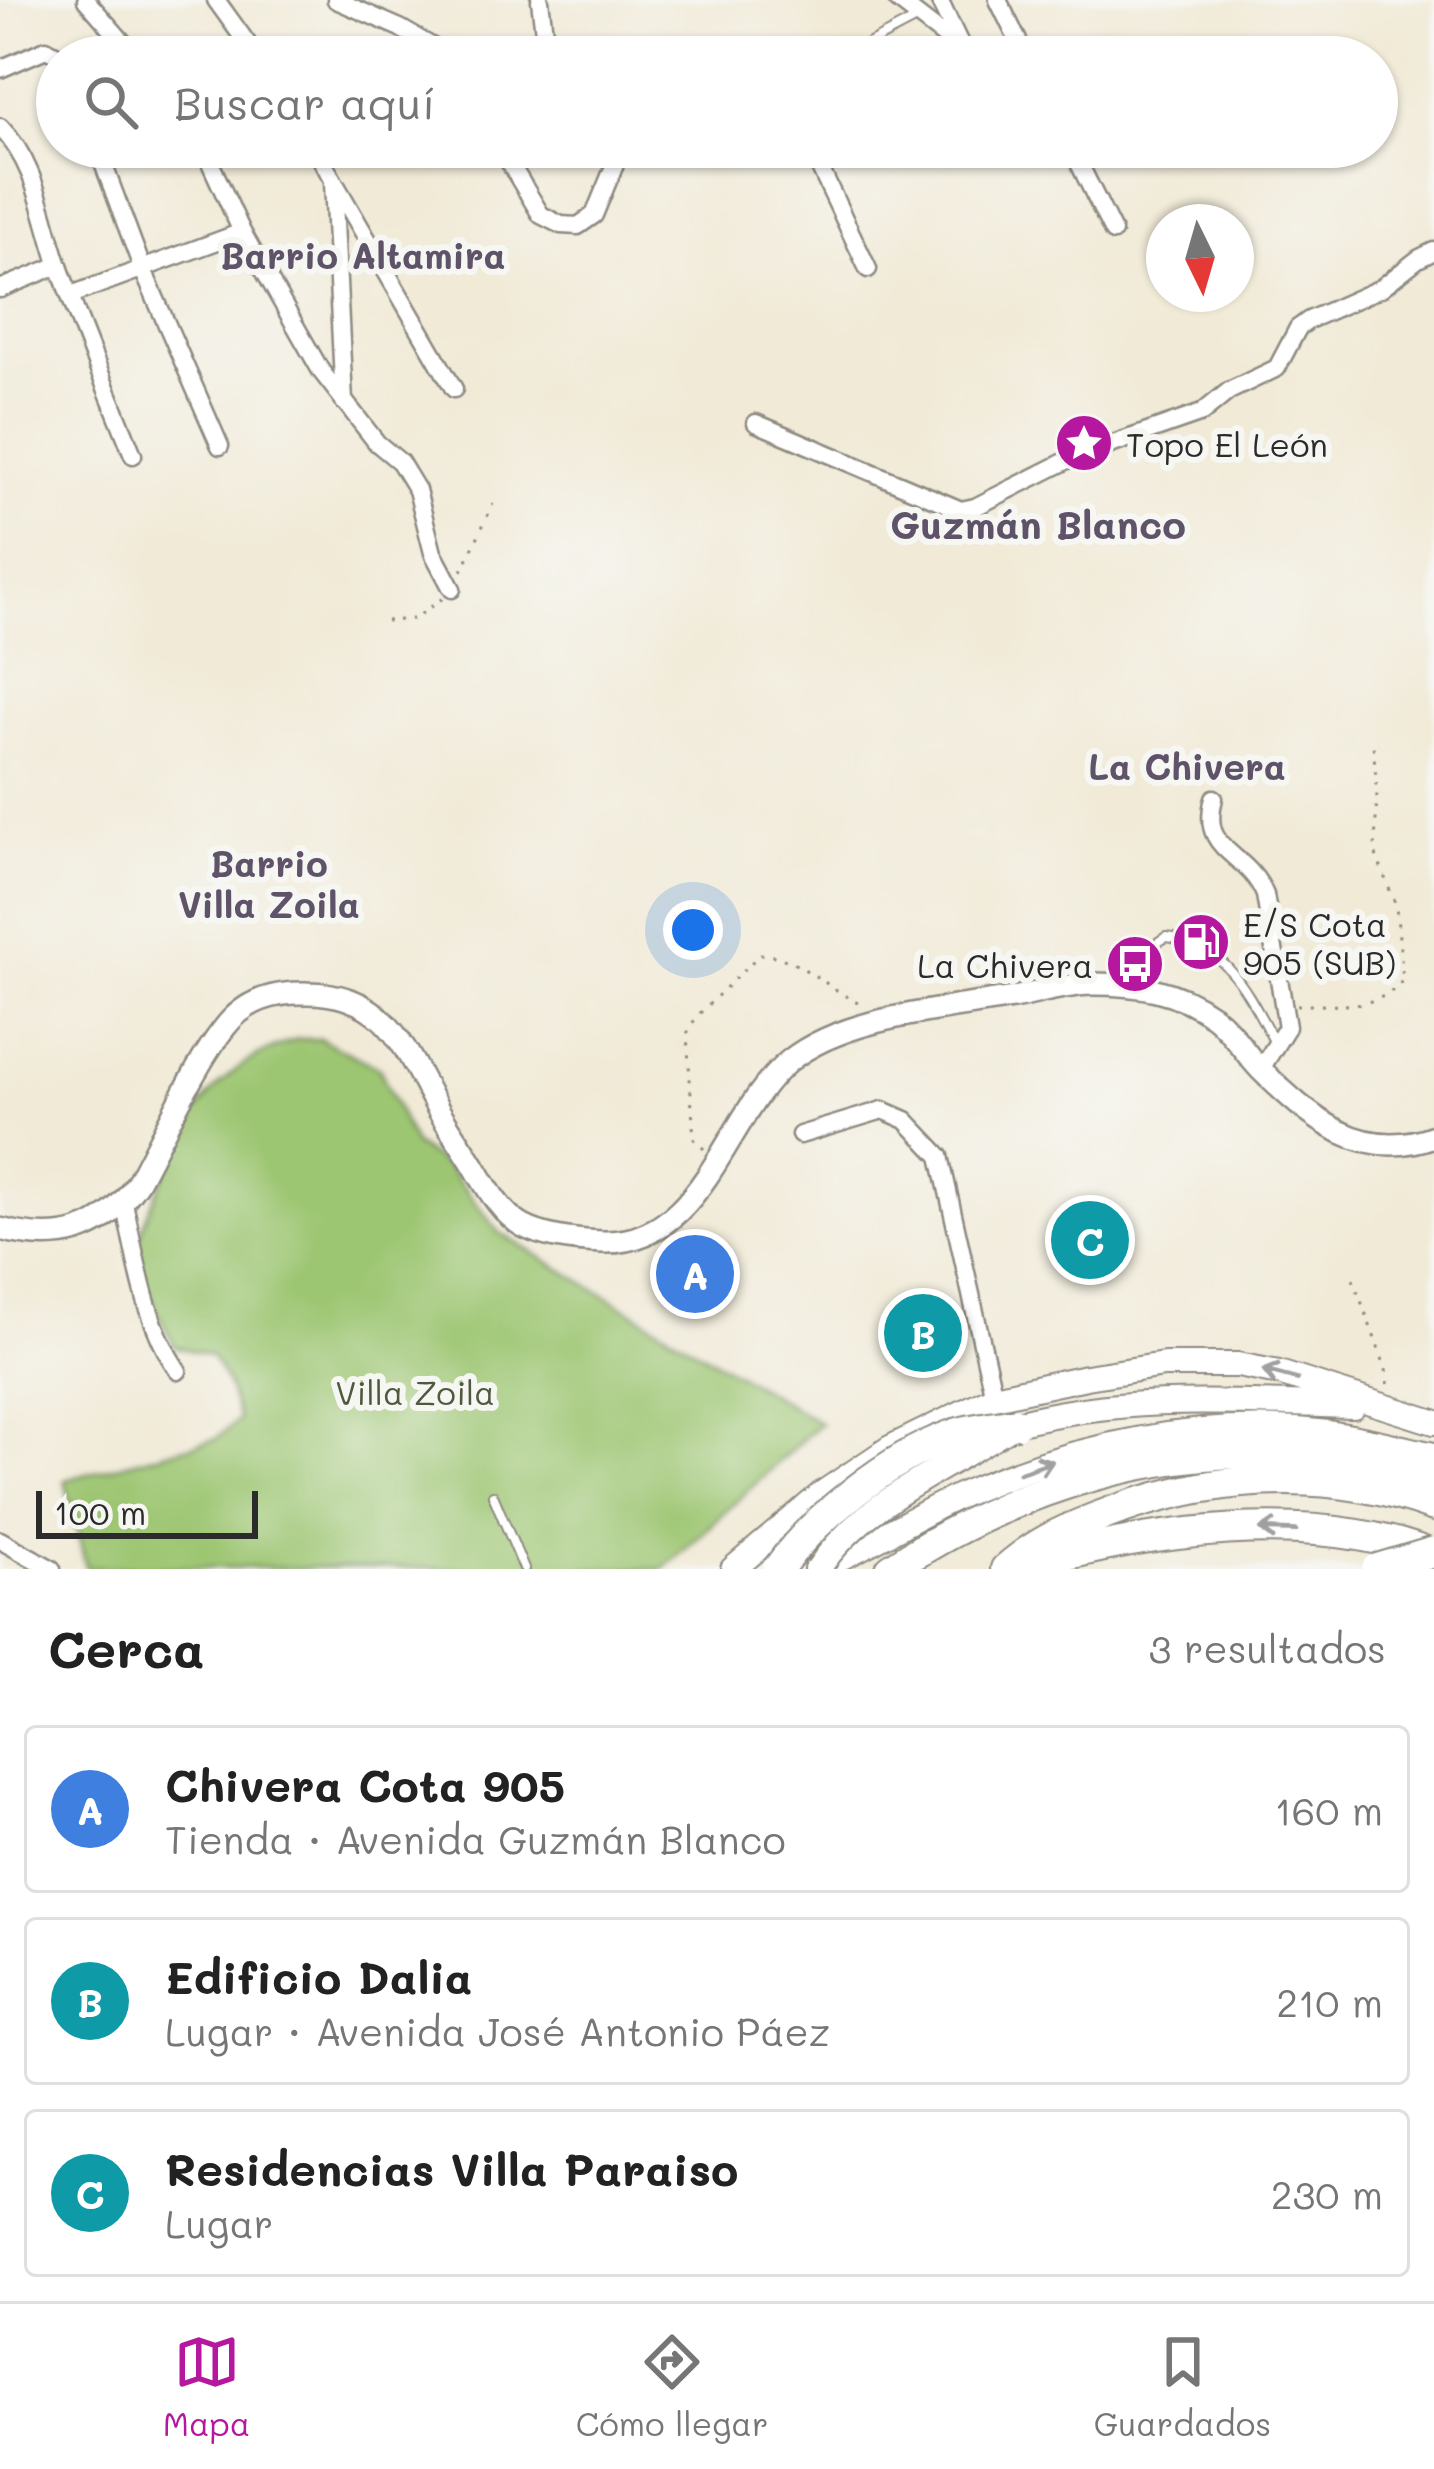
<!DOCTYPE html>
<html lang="es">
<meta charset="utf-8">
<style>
:root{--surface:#fff;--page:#f6f6f6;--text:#222;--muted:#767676;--line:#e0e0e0;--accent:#b5179e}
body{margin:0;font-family:Mali,sans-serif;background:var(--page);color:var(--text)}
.compass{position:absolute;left:1146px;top:204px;width:108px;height:108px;border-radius:50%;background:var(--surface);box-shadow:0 3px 9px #0004;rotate:175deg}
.scale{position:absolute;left:36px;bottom:30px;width:222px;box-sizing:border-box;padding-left:12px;border:6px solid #2b2b2b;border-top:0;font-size:33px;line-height:42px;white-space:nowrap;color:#2b2b2b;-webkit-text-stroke:9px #f6f6f2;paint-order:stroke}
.you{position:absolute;left:693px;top:930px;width:42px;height:42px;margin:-30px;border:9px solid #fff;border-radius:50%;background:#1a73e8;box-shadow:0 0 0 18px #1a73e833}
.badge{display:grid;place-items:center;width:78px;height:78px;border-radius:50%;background:var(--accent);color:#fff;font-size:39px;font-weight:700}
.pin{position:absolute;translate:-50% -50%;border:6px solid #fff;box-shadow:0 3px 12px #0006}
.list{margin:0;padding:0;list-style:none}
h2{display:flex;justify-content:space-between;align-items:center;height:156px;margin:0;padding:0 48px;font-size:51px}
h2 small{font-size:39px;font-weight:400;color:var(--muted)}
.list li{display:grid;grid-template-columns:78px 1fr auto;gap:36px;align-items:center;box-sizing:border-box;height:168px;margin:0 24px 24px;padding:0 24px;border:3px solid var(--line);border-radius:12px}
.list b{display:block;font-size:45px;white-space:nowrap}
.list p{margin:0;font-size:39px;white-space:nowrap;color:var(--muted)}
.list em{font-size:39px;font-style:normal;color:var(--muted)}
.icon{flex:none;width:66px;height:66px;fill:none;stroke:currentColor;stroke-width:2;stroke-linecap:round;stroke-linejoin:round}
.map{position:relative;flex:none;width:1434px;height:1569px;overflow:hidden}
.search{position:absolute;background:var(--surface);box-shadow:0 3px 9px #0004;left:36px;right:36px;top:36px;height:132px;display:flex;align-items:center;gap:30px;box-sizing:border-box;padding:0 42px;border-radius:66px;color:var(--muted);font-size:45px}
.sheet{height:732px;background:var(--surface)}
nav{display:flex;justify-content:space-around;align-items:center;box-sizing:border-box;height:168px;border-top:3px solid var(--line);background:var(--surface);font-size:33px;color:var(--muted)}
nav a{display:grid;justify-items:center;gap:6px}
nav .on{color:var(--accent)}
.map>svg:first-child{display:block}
.green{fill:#9dc672;stroke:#64784e;stroke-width:3}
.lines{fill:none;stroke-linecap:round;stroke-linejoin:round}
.service-casing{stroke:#8e8a81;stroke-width:12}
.minor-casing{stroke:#8e8a81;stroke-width:21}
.tertiary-casing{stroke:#8e8a81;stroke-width:26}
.secondary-casing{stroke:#8e8a81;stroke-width:28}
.motorway-casing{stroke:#8e8a81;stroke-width:34}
.path{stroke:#8e8a81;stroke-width:3;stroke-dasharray:3 9;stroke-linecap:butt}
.service{stroke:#fff;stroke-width:8}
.minor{stroke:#fff;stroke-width:16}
.tertiary{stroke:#fff;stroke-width:21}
.secondary{stroke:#fff;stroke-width:24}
.motorway{stroke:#fff;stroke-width:30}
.secondary-bridge-casing{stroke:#8e8a81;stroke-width:28;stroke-linecap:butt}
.motorway-bridge-casing{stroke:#8e8a81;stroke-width:34;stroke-linecap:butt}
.secondary-bridge{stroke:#fff;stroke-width:24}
.motorway-bridge{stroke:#fff;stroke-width:30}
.oneway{stroke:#a0a0a0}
.labels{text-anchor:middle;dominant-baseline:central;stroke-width:12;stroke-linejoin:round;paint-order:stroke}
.poi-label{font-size:33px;fill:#2b2b2b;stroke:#f6f6f2;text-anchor:start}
.park-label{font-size:33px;fill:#4d5a40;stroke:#f6f6f2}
.neighbourhood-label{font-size:36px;font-weight:bold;fill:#5f536a;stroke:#f6f6f2}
.quarter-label{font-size:39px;font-weight:bold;fill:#5f536a;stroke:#f6f6f2}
</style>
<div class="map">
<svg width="1434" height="1569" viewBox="0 0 1434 1569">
<rect width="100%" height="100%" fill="#f6f6f2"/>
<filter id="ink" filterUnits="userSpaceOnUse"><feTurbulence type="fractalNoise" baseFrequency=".00833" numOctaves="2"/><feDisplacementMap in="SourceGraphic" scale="24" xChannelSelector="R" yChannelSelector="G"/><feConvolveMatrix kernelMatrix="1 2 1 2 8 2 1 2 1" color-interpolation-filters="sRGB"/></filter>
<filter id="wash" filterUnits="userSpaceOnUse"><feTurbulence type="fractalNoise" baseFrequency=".004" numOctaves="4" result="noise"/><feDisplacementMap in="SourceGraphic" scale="48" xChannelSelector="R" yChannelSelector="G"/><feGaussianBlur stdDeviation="2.7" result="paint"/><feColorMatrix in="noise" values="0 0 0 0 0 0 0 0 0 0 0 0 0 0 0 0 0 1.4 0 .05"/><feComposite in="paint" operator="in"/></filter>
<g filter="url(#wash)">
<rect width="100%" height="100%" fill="#f1ead7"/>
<!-- green -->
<path class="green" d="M298,1039h22l59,29 35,77 33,22 53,66 320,190 -156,146 -578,-2 -21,-87 151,-41 23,-19 -12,-36 -16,-28 -37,-10c-15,-33 -38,-67 -34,-105 1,-19 15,-42 22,-60 30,-72 59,-118 136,-142z"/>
</g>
<g filter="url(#ink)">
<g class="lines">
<defs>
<path id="service" d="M851,53l65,-34
M1131,981c8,-22 15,-32 35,-44 61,6 83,59 109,106
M493,1495l31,74"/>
<path id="minor" d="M86,0l50,57
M216,0l41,57
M336,0l64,28 50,29
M540,0l7,57
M897,0l74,57
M939,0l22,46
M998,0l28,57
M0,69l46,-20 15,8
M0,127c36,36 42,89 58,136 22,64 50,128 75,192
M97,147l46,123 77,176
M203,147l39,85 79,139 56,72 23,19 17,28 16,63 19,36
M314,147l140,242
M500,147l41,68 20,10 17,1 16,-11 28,-68
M810,147l58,122
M1071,147l42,85
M333,182l11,220
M0,289l59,-24
M71,295l171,-63
M756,423l205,87 14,-3 95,-48 132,-46 27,-22 48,-23 21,-40 11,-8 72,-32 37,-29 16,-8
M1214,798c-15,56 33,52 51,97l22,132 -26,42
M800,1135l83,-25 23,10 34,36 54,241
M124,1203c13,58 20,118 54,168
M0,1540l52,29"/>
<path id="tertiary" d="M0,1229c58,15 102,6 137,-46 25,-45 62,-129 95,-164 20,-21 48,-27 75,-26 81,0 97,55 131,116 12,21 27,41 39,62 11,19 26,44 46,55 22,12 54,15 79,16 102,4 123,-129 187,-181 56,-45 155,-51 224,-63 26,-5 54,-14 80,-14 45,0 82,5 120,32 19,14 31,37 48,54 49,48 101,93 173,66"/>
<path id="secondary" d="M1016,1423c111,-29 223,-20 337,-17
M733,1569l90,-76 67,-45 104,-51 92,-20 78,-12h74l41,8 155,49
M816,1569c54,-23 101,-55 154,-78 107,-46 231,-72 348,-59 40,4 77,15 116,23"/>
<path id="motorway" d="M1021,1567c121,-36 293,-60 413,-11
M891,1569c122,-82 278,-130 426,-113 40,4 78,14 117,23
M1006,1569c27,-24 54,-37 87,-50 110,-44 229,-54 341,-13"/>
</defs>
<!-- service casing -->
<use href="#service" class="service-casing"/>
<!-- minor casing -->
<use href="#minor" class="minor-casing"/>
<!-- tertiary casing -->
<use href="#tertiary" class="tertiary-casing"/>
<!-- secondary casing -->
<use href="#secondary" class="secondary-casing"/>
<!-- motorway casing -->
<use href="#motorway" class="motorway-casing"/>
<!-- path -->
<path class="path" d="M462,571l31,-67
M386,621l28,-2 29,-21
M1297,1005c37,-1 81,7 106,-25l-7,-74 -21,-54 2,-63 -4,-45
M704,1149l-10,-10 -7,-105 9,-17 64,-63c36,1 70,36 102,51
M1353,1279l33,90 3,19"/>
<!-- service -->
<use href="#service" class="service"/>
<!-- minor -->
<use href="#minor" class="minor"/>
<!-- tertiary -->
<use href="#tertiary" class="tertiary"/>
<!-- secondary -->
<use href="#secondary" class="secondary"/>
<!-- motorway -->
<use href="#motorway" class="motorway"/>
<defs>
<path id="secondary-bridge" d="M818,1569c46,-69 129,-100 196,-145"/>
<path id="motorway-bridge" d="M778,1569c36,-52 113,-112 172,-133 20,-8 45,-9 66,-13
M1377,1569l57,-17"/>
</defs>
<!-- secondary-bridge casing -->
<use href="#secondary-bridge" class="secondary-bridge-casing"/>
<!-- motorway-bridge casing -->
<use href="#motorway-bridge" class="motorway-bridge-casing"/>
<!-- secondary-bridge -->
<use href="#secondary-bridge" class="secondary-bridge"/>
<!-- motorway-bridge -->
<use href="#motorway-bridge" class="motorway-bridge"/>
</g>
<!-- one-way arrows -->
<defs><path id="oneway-shaft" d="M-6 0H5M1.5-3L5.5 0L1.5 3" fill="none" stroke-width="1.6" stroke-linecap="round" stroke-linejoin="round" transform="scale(3)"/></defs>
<g class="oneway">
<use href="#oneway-shaft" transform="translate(1280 1375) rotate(-165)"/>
<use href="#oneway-shaft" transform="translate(1036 1467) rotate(-19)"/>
<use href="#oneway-shaft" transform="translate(1278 1530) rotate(-178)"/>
</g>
</g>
<!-- icons -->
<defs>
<symbol id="sight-disc" viewBox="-11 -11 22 22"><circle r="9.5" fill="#b5179e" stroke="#f6f6f2"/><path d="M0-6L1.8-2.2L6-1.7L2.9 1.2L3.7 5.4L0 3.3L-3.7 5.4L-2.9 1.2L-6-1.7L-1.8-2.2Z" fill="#fff"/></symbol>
<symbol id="fuel-disc" viewBox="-11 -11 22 22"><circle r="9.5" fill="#b5179e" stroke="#f6f6f2"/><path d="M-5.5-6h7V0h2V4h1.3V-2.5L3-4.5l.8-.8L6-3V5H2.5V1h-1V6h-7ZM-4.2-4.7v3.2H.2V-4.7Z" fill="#fff"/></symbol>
<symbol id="bus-disc" viewBox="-11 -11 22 22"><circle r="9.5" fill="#b5179e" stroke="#f6f6f2"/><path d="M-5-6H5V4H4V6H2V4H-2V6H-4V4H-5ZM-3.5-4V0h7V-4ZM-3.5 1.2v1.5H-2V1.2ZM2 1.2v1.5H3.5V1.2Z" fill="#fff"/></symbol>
</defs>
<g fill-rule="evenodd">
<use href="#sight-disc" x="1051" y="410" width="66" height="66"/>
<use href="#fuel-disc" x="1168" y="909" width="66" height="66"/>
<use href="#bus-disc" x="1102" y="931" width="66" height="66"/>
</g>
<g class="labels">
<!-- poi labels -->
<g class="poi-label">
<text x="1126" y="443">Topo El León</text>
<text x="1243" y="923">E/S Cota<tspan x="1243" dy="38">905 (SUB)</tspan></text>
<text x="1093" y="964" text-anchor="end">La Chivera</text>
</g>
<!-- park labels -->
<g class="park-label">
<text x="415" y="1391">Villa Zoila</text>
</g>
<!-- neighbourhood labels -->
<g class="neighbourhood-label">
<text x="363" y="254">Barrio Altamira</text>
<text x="1187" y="765">La Chivera</text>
<text x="269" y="862">Barrio<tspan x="269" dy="41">Villa Zoila</tspan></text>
</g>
<!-- quarter labels -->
<g class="quarter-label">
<text x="1038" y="523">Guzmán Blanco</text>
</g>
</g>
</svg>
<svg class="compass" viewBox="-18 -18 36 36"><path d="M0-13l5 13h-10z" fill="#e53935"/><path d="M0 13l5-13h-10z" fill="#767676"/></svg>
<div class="scale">100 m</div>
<div class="you"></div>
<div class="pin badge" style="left:695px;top:1274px;background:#3f7fe0">A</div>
<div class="pin badge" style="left:923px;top:1333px;background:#0f9aa8">B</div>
<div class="pin badge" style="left:1090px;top:1240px;background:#0f9aa8">C</div>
<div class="search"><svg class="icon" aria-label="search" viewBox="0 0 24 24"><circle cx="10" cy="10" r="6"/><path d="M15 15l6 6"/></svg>Buscar aquí</div>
</div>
<section class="sheet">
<h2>Cerca<small>3 resultados</small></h2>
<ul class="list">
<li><span class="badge" style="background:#3f7fe0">A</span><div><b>Chivera Cota 905</b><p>Tienda · Avenida Guzmán Blanco</p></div><em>160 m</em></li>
<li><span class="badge" style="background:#0f9aa8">B</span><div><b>Edificio Dalia</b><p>Lugar · Avenida José Antonio Páez</p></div><em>210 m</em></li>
<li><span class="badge" style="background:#0f9aa8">C</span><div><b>Residencias Villa Paraiso</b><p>Lugar</p></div><em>230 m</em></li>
</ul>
</section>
<nav>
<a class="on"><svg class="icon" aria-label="map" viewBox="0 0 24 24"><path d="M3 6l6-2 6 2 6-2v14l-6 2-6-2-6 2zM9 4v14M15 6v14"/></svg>Mapa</a>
<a><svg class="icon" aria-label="directions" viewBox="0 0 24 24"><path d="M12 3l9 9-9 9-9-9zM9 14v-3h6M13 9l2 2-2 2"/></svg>Cómo llegar</a>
<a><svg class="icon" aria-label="saved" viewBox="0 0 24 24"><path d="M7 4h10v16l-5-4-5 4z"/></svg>Guardados</a>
</nav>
